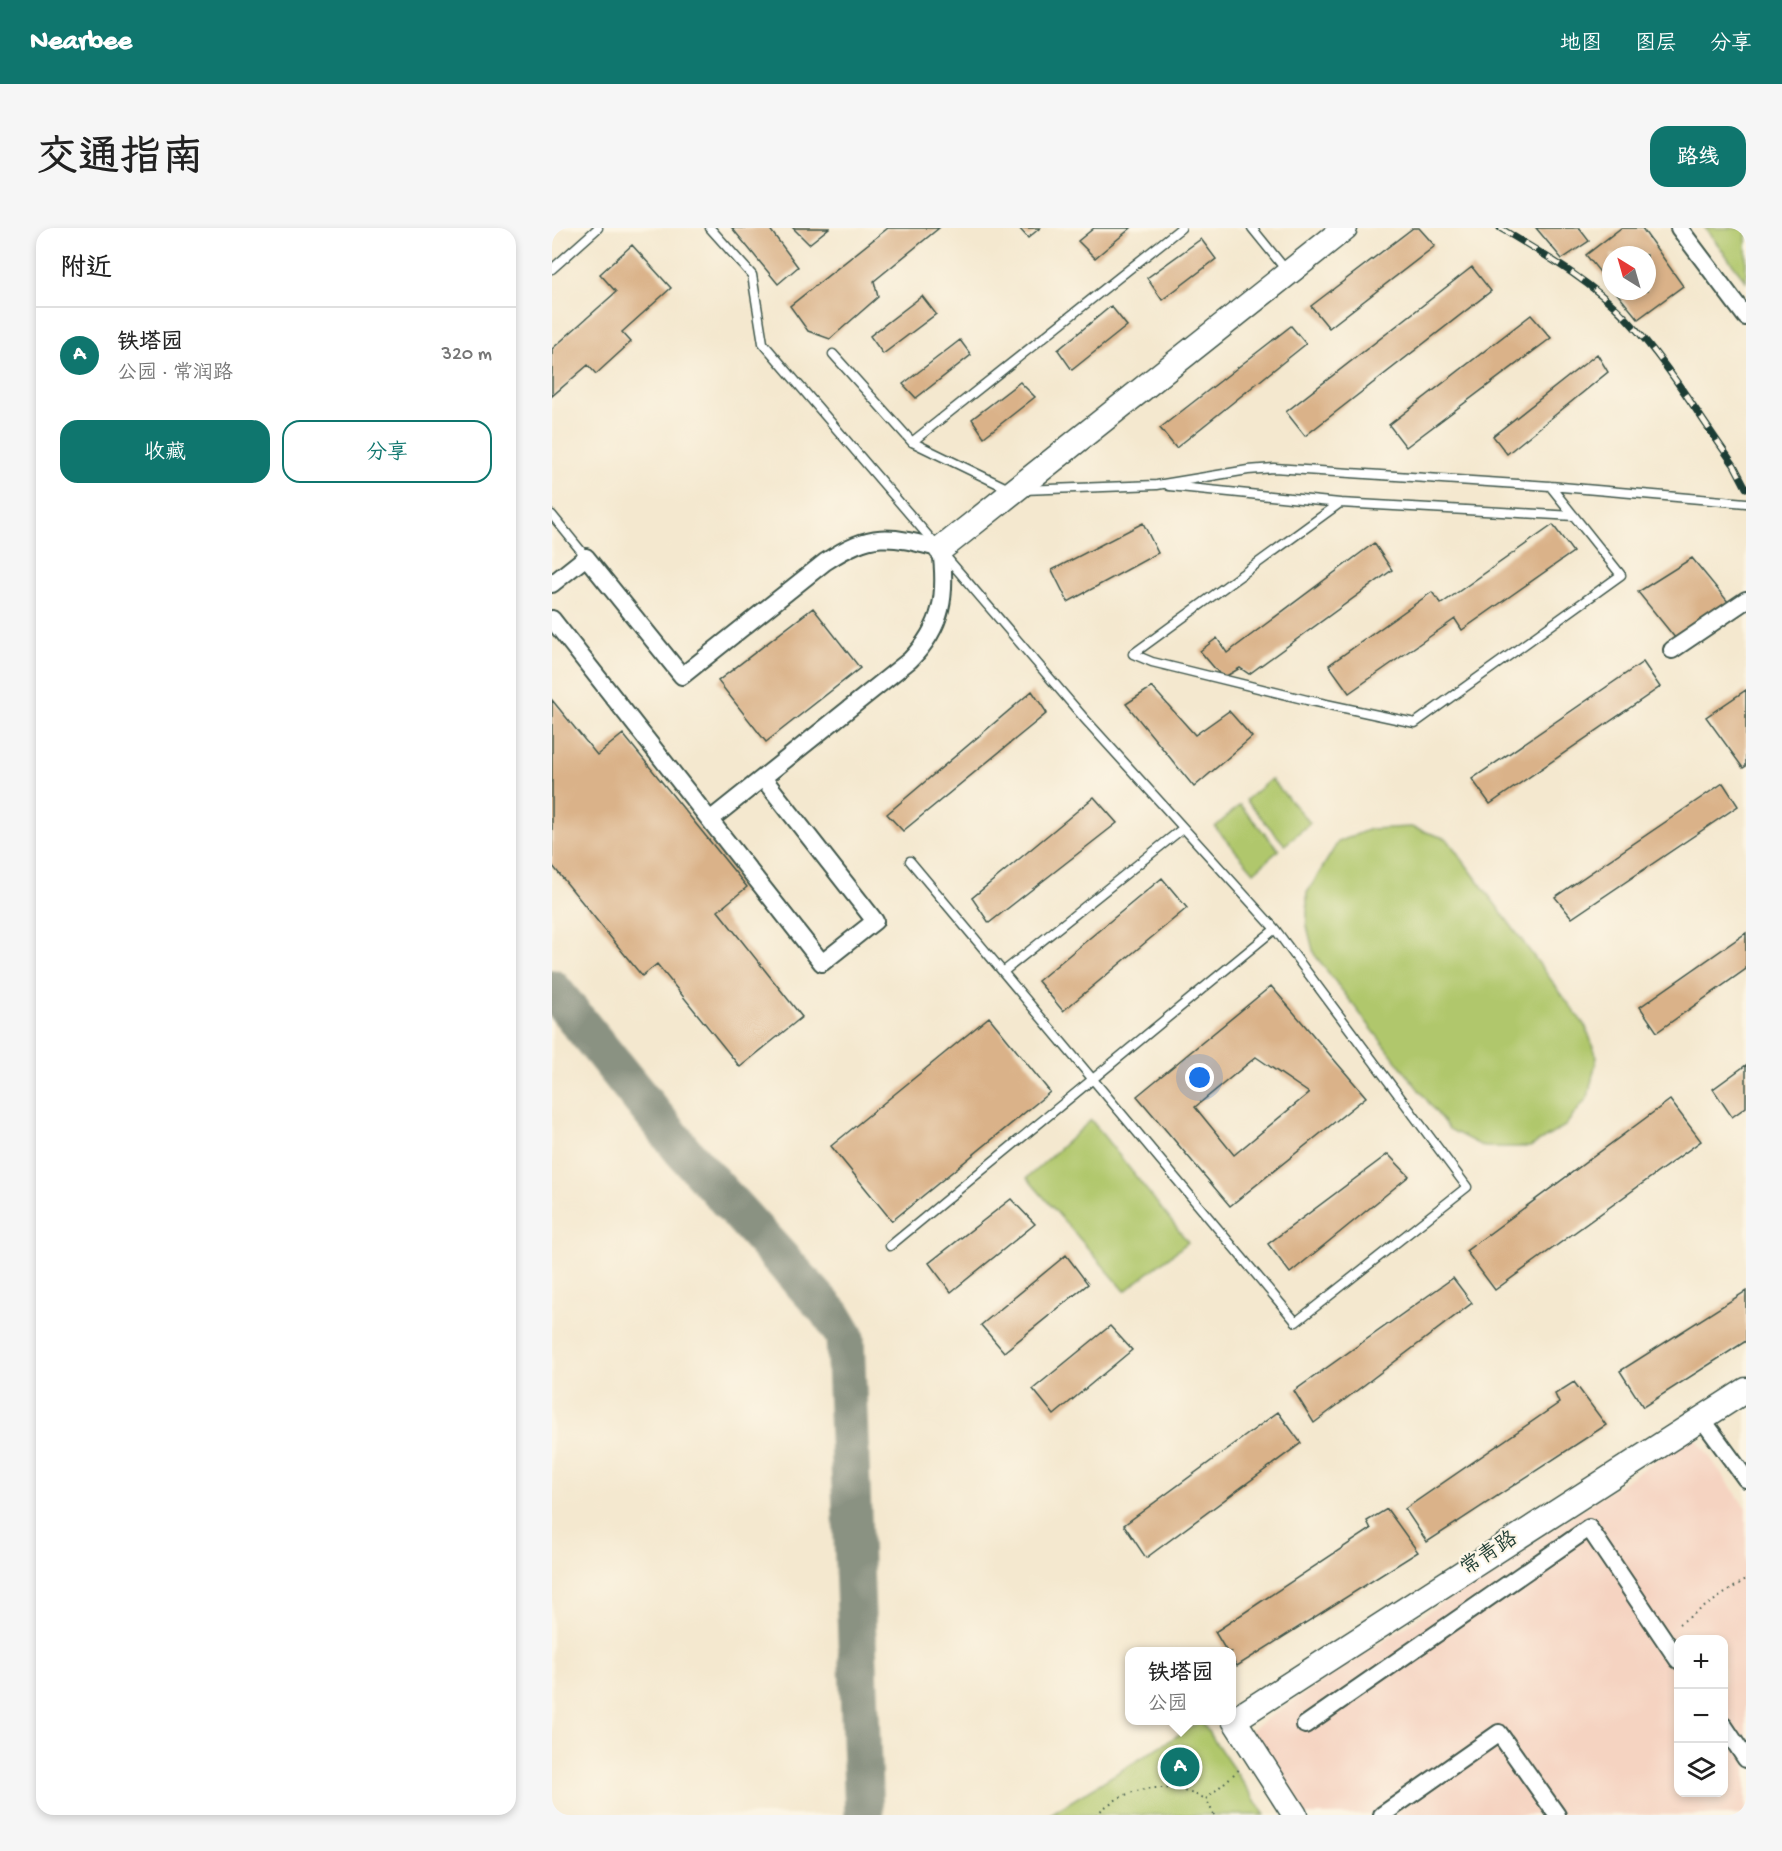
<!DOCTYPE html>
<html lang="zh">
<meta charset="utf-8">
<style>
:root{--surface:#fff;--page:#f6f6f6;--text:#222;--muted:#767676;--line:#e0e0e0;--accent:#0f766e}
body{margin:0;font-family:"Gochi Hand","LXGW WenKai TC",sans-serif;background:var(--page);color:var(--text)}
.controls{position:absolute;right:18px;bottom:18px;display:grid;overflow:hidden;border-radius:12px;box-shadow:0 3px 9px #0003}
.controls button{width:54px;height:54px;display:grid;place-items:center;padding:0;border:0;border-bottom:2px solid var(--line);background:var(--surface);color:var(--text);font:30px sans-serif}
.compass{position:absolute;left:1050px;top:18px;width:54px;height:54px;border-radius:50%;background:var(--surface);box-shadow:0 3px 9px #0003;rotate:323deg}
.you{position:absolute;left:648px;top:850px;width:21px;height:21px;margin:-15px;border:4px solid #fff;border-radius:50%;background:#1a73e8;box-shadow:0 0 0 9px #1a73e833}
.badge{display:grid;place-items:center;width:39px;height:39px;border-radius:50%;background:var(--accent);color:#fff;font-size:20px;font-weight:700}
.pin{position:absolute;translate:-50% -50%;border:3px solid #fff;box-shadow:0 2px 6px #0006}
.popup{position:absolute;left:573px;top:1419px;width:111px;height:78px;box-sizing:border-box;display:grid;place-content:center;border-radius:12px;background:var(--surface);filter:drop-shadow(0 2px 4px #0005);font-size:20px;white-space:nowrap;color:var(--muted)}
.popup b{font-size:22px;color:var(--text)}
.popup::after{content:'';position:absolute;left:50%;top:100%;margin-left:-12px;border:12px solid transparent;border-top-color:var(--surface)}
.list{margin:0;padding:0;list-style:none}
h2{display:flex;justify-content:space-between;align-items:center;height:78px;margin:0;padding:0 24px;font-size:26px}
h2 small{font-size:20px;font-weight:400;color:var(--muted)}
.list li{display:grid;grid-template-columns:39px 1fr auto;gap:18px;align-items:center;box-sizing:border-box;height:96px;padding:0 24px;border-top:2px solid var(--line)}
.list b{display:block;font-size:22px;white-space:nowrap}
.list p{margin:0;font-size:20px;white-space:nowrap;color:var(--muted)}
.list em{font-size:20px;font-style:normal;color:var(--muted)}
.actions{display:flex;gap:12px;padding:18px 24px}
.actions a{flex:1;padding:14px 0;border:2px solid var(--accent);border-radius:18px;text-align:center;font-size:21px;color:var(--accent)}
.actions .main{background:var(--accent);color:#fff}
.icon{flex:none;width:33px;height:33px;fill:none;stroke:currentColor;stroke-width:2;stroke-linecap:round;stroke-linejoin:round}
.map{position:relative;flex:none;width:1194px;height:1587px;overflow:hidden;border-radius:18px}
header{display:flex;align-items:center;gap:36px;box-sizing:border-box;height:84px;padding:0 30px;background:var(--accent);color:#fff}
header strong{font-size:28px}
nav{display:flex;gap:33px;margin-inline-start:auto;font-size:21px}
.intro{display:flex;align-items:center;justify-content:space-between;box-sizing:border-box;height:144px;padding:0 36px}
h1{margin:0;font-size:42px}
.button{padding:15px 27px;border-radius:18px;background:var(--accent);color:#fff;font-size:21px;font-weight:700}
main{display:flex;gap:36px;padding:0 36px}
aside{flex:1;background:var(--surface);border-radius:18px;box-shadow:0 3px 9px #0003}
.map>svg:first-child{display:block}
.built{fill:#f5d3c1;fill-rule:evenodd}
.green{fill:#b0c76c;stroke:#688250;stroke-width:1.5}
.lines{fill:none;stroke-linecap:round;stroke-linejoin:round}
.taxiway{stroke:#8a9282;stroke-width:39}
.building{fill:#dab289;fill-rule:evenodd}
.lane-casing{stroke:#3f574b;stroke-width:11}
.street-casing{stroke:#3f574b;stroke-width:20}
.secondary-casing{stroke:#3f574b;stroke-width:27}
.path{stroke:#3f574b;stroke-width:2;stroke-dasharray:1.5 4.5;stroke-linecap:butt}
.lane{stroke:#fff;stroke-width:8}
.street{stroke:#fff;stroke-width:16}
.secondary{stroke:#fff;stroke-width:24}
.rail-casing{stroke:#1f3d34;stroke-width:7}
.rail{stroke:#fcf5e5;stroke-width:4.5;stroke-dasharray:14;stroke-linecap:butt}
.labels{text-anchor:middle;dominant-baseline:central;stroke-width:4.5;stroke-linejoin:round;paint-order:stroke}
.street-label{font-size:21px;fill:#1f3d34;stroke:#fcf5e5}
</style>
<header>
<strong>Nearbee</strong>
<nav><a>地图</a><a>图层</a><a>分享</a></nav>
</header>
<div class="intro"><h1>交通指南</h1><a class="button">路线</a></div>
<main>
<aside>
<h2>附近<small></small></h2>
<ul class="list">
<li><span class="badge">A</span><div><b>铁塔园</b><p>公园 · 常润路</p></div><em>320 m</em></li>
</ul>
<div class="actions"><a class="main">收藏</a><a>分享</a></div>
</aside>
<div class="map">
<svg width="1194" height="1587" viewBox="0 0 1194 1587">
<rect width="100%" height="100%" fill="#fcf5e5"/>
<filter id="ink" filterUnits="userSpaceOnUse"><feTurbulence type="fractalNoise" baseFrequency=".0167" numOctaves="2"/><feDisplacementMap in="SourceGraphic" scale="12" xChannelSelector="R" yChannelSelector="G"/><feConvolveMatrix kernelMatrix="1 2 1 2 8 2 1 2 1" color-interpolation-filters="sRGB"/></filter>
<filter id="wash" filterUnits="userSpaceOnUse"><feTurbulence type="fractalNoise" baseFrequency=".008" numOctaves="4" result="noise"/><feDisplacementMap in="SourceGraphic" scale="24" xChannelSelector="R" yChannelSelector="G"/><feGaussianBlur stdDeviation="1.35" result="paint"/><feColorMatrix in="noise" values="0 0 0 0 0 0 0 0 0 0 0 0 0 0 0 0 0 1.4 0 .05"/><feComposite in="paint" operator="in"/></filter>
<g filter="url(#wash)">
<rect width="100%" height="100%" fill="#f4e8cf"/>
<!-- built -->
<path class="built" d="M1142,1207l52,73v307h-441l-56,-84zM1126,1412h46v152h-46z"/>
<!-- green -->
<path class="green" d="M1153,0h41v53z
M719,551l39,44 -25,22 -39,-45z
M688,577l39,45 -25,22 -39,-45z
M859,599l36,12 139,188 11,30 -9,40 -23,29 -35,21h-46l-35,-18 -135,-175 -7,-28v-33l31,-51 32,-13z
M539,892l97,122 -63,49 -98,-113z
M649,1493l64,94h-216z"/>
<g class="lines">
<!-- taxiway -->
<path class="taxiway" d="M0,761l131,162 149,164 13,22 19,478"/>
</g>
<g id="blocks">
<!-- building -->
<path class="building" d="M180,0h37l29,39 -20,17z
M241,0h36l-20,16z
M336,0h51l-65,53 4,16 -48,42 -22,-8 -18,-25z
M467,0h21l-12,10z
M542,0h37l-36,30 -17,-17z
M861,0h6l16,18 -106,82 -18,-22z
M984,0h43l10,13 -27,18z
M1069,0h21l41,58 -45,33 -23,-28h32v-36h-36v31l-25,-31z
M649,11l15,20 -54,41 -15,-22z
M80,17l39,43 -49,44 9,10 -35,32 -8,-9 -36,31v-47l64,-57 -16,-18z
M920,39l19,24 -186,145 -19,-24z
M370,68l14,18 -53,40 -13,-18z
M559,78l16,20 -55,44 -14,-20z
M979,87l20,23 -145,109 -17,-22z
M739,98l15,18 -130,104 -16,-20z
M408,112l11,15 -55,43 -13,-14z
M1045,126l11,18 -101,82 -14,-18z
M468,154l15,15 -51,40 -12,-18z
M591,295l15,30 -90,49 -16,-32z
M1001,297l20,27 -111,78 -7,-11 -106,74 -20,-28 103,-73 9,12z
M822,315l18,27 -143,104 -9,-6 -17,10 -23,-27 17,-13 10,15z
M1140,330l37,45 -53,36 -38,-47z
M261,380l47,60 -94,74 -48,-61z
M1091,434l17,25 -170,117 -18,-25z
M600,459l43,48 34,-24 23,26 -58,50 -68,-83z
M1194,462v76l-3,2 -37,-51z
M480,463l15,22 -144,118 -16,-17z
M0,472l45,55 26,-21 124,153 -29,24 84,106 -62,50 -83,-103 -15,12 -90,-111z
M1171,555l15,23 -166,112 -17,-21z
M542,569l23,26 -128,100 -17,-25z
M610,650l25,30 -124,103 -25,-30z
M1194,705v36l-89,63 -17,-25z
M719,758l95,111 -136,109 -93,-110zM704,829l53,36 -75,62 -39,-48z
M437,789l61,75 -158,129 -61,-75z
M1194,837v42l-14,10 -19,-28z
M1118,872l31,41 -206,149 -29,-39z
M836,926l21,22 -119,97 -22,-29z
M459,971l24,25 -84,68 -22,-29z
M514,1027l22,29 -84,68 -23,-27z
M901,1050l19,25 -158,120 -20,-32z
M1194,1063v50l-103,66 -23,-36z
M558,1098l22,24 -78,65 -21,-26z
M1022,1154l32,43 -179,117 -22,-33 154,-106 -4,-9z
M726,1184l23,31 -155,115 -22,-33z
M835,1281l31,43 -181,114 -6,-9v-5h-4l-12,-20 156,-103 -4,-8z"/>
</g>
</g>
<g filter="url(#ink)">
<use href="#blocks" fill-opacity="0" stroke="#3f574b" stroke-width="1.5"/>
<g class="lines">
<defs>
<path id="lane" d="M158,0l42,47 11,68 321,375 191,211 192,258 -171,135 -386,-461
M700,0l34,42
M0,41l46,-41
M281,126l79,88
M617,258l171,17 -207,151 19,8 155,38 108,23 206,-148 -71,-89
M459,262l-99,-48 269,-214
M471,262l134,-5 91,-15 26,-2 276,18 196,17
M788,275l234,13
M0,287l34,42
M451,744l179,-143
M338,1018l385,-317"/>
<path id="street" d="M1127,0l67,89
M0,356l34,-27 96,119 143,-114c47,-31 63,-27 116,-13 6,46 2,77 -31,111l-200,160
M0,391l270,344 53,-42 -112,-143
M1120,422l74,-50
M1150,1191l44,60
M753,1497l284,-197 89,132
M1172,1498l22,33
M830,1587l117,-82 58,82"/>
<path id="secondary" d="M389,321l404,-321
M743,1587l-61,-95 512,-330"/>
</defs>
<!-- lane casing -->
<use href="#lane" class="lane-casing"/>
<!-- street casing -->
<use href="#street" class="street-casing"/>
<!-- secondary casing -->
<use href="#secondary" class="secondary-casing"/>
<!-- path -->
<path class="path" d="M1127,1396l67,-45
M544,1587c32,-31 71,-34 110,-16
M662,1587l-8,-16 36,-32"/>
<!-- lane -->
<use href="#lane" class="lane"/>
<!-- street -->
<use href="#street" class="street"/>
<!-- secondary -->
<use href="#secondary" class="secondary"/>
<defs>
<path id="rail" d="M948,0c43,26 91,53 126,90 41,44 73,98 108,147l12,23"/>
</defs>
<!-- rail casing -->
<use href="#rail" class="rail-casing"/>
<!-- rail -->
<use href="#rail" class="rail"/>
</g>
</g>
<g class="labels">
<!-- street labels -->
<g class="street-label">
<text transform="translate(938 1327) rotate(-33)">常青路</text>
</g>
</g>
</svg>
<div class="controls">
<button>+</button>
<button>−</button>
<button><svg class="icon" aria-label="layers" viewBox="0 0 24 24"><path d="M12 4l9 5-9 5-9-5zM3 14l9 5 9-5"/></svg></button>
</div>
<svg class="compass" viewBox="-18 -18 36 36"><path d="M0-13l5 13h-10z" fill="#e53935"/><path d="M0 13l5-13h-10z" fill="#767676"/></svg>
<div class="you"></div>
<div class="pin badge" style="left:628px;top:1539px">A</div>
<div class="popup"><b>铁塔园</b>公园</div>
</div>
</main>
